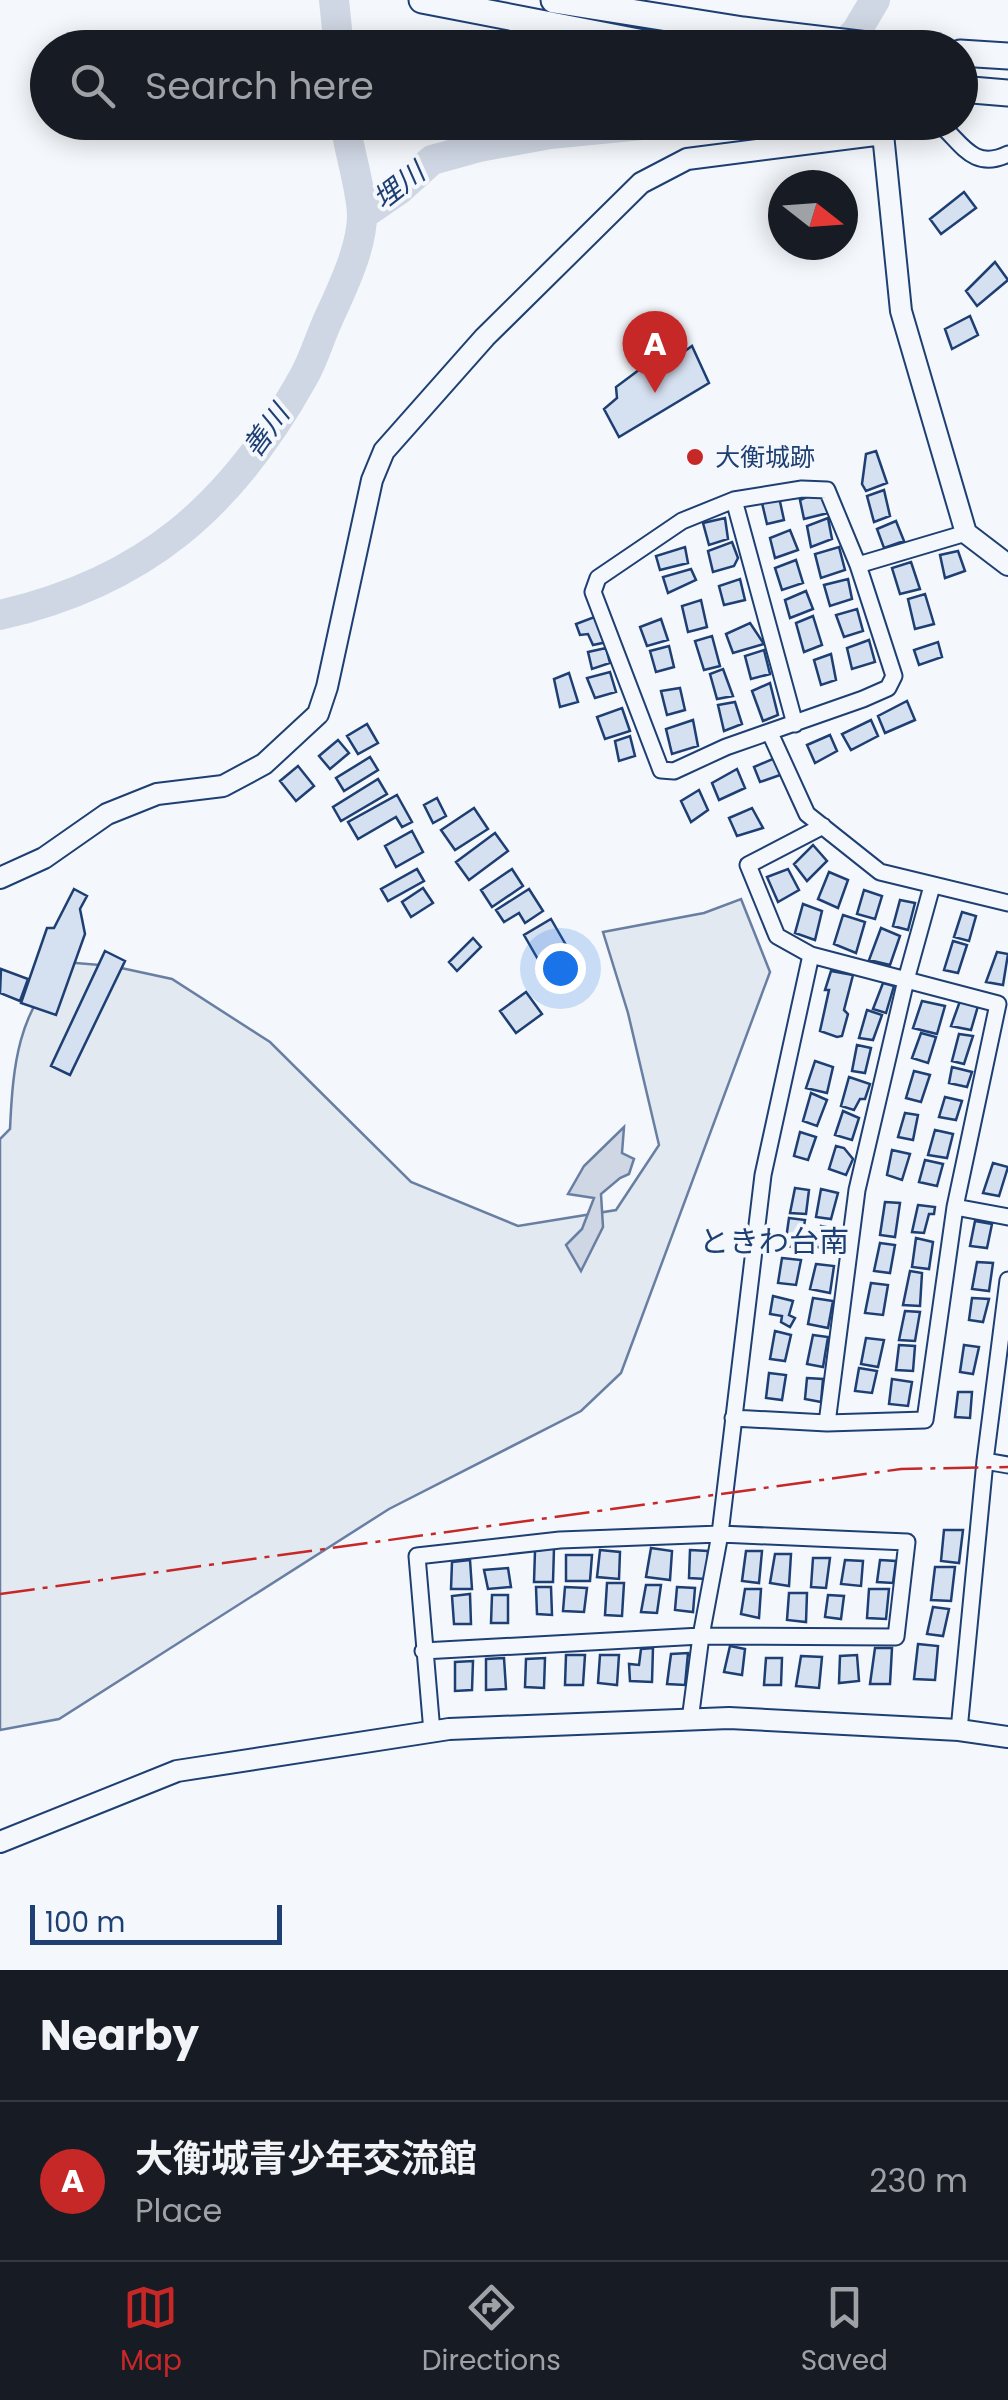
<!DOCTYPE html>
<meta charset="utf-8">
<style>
:root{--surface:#171b24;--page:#242831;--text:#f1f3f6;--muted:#9ea1a6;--line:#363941;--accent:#c62828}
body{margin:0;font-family:Poppins,"Noto Sans JP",sans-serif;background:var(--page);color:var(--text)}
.compass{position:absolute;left:768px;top:170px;width:90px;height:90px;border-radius:50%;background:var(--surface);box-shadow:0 5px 25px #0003;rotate:107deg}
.scale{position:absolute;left:30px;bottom:25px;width:252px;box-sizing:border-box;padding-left:10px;border:5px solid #1d3f73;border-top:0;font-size:28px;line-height:35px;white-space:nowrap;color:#1d3f73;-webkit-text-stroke:8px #f4f7fb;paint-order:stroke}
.you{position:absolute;left:560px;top:968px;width:35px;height:35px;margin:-25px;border:8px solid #fff;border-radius:50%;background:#1a73e8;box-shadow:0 0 0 15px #1a73e833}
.badge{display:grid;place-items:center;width:65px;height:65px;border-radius:50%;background:var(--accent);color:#fff;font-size:32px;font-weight:700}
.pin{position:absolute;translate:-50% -82px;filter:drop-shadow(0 2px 5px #0008)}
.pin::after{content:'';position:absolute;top:52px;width:35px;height:30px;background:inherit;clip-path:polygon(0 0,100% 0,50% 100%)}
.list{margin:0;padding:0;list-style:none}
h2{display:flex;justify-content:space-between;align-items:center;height:130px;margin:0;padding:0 40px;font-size:42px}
h2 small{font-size:32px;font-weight:400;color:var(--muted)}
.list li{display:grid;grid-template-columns:65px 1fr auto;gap:30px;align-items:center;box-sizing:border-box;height:160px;padding:0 40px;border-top:2px solid var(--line)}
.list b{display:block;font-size:38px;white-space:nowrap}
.list p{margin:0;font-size:32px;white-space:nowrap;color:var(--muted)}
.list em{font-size:32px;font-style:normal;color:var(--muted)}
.icon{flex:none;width:55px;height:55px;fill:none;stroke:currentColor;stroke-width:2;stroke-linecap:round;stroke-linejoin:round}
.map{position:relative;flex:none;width:1008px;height:1970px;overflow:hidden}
.search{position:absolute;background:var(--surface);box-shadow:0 5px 25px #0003;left:30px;right:30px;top:30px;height:110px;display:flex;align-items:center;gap:25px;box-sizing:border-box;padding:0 35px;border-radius:55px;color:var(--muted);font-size:38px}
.sheet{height:290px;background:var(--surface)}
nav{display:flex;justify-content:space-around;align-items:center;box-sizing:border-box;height:140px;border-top:2px solid var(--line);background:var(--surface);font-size:28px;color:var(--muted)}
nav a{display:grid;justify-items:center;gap:5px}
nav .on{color:var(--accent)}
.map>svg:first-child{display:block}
.green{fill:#e3e9f0;stroke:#687fa3;stroke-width:2.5}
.water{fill:#cfd7e4;stroke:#687fa3;stroke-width:2.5}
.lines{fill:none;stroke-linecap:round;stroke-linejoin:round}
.river{stroke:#cfd7e4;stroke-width:30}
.building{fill:#d5e0f0;stroke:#1d3f73;stroke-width:2.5}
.minor-casing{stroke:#1d3f73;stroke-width:19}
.tertiary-casing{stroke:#1d3f73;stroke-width:24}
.trunk-casing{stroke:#1d3f73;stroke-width:29}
.minor{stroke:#f4f7fb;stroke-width:15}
.tertiary{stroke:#f4f7fb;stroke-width:20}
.trunk{stroke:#f4f7fb;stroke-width:25}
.power{stroke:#c62828;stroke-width:2.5;stroke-dasharray:35 8 5 8;stroke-linecap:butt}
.poi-dot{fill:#c62828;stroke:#f4f7fb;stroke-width:4}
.labels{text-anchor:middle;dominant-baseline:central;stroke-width:8;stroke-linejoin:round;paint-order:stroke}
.poi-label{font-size:25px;fill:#1d3f73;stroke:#f4f7fb;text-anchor:start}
.water-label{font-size:28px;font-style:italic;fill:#1d3f73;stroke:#f4f7fb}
.quarter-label{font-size:30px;fill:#1d3f73;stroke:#f4f7fb}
</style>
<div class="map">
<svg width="1008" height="1970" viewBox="0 0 1008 1970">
<rect width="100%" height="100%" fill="#f4f7fb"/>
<!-- green -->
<path class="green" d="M741,899l29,73 -149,401 -40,38 -192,98 -330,210 -59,11v-591l10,-10c3,-66 8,-115 54,-167l48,4 60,13 98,63 141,140 107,44 98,-16 43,-65 -31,-132 -25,-81 101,-19z"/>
<!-- water -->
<path class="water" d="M624,1127l-2,26 12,6 -5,15 -9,4 -19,16 2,33 -22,44 -15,-26 16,-16 12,-31 -26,-4 16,-28z"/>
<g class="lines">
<!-- river -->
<path class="river" d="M334,0l5,48
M839,48l17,-16 19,-32
M362,215l38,-26 32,-29 47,-13 71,-13 123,-12
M0,615c144,-33 231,-108 303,-237 10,-17 16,-38 24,-56 14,-31 36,-75 35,-109 -2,-30 -13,-61 -17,-91"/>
</g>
<!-- building -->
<path class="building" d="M964,192l12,16 -35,26 -11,-15z
M995,262l13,18 -31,26 -11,-15z
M970,316l8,19 -26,14 -7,-20z
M692,346l17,37 -90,54 -15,-28 13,-11 -1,-11 51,-38 11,7z
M876,451l11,32 -21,8 -4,-7 4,-30z
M884,490l6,26 -16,6 -7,-26z
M811,495h12l5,18 -24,6 -4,-19z
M779,497l5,23 -17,4 -5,-21z
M725,518l3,21 -19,6 -6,-22z
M828,518l4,21 -21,8 -4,-21z
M896,521l8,20 -20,7 -7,-19z
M790,530l8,20 -23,8 -5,-20z
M732,542l6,16 -4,8 -21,6 -5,-21z
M685,547l3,16 -28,7 -4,-14z
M839,547l6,23 -24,8 -6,-24z
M958,551l7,20 -20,7 -5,-23z
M796,560l7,23 -21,7 -7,-22z
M911,562l9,27 -20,5 -8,-26z
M691,569l5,11 -28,13 -5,-16z
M740,579l5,21 -21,5 -5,-19z
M848,579l4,20 -22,7 -6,-21z
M806,591l7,18 -23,9 -5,-18z
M925,594l9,30 -19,5 -7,-30z
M701,600l6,27 -19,5 -6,-26z
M857,609l6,22 -19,6 -8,-22z
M597,616l10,26 -14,3 -5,-11 -8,1 -4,-11z
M813,616l9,29 -18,7 -8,-29z
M661,619l7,21 -21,6 -7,-19z
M750,623l14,21 -31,9 -7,-19z
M712,636l8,30 -16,4 -9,-29z
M869,640l6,22 -23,7 -5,-21z
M938,642l4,15 -23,8 -5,-15z
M669,646l5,21 -18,5 -6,-21z
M606,648l4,15 -18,6 -4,-17z
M764,650l6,24 -19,5 -6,-23z
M831,654l5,26 -15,5 -7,-25z
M723,669l10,27 -16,3 -7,-25z
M610,672l6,20 -21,6 -8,-20z
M569,673l9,29 -18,5 -6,-28z
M770,683l8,32 -15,6 -11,-30z
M680,688l5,22 -18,5 -6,-24z
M907,701l8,19 -30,13 -7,-17z
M735,702l7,22 -18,7 -6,-26z
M622,708l8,23 -25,8 -8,-22z
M693,720l5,26 -26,8 -6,-25z
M871,720l7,16 -27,14 -9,-16z
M367,724l11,19 -20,11 -11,-18z
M830,735l7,16 -22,12 -8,-18z
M630,736l5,20 -16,5 -4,-20z
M338,740l11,13 -19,16 -11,-13z
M370,757l8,13 -34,21 -8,-13z
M775,758l8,16 -23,8 -6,-15z
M298,766l16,20 -18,15 -16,-20z
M737,769l8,19 -26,12 -7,-17z
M378,779l9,15 -46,27 -8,-14z
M699,790l9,20 -17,12 -10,-21z
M397,795l15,27 -10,5 -6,-10 -38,22 -10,-17z
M437,798l9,18 -13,7 -9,-18z
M474,808l14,21 -33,21 -14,-20z
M752,808l11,20 -26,8 -8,-18z
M412,831l11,21 -27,15 -11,-21z
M495,833l13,18 -39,29 -13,-18z
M813,845l14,16 -20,20 -13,-17z
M417,869l7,12 -36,20 -7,-12z
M512,869l11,17 -31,21 -11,-17z
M788,869l11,21 -21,12 -11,-25z
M829,872l19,8 -10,28 -20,-9z
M423,888l10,15 -22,14 -9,-15z
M74,889l13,7 -7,13 5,25 -29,81 -35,-12 26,-75h7z
M529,889l14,22 -18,12 -6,-10 -15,9 -8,-12z
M864,890l18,6 -7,23 -18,-5z
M900,900l15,3 -7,27 -15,-4z
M803,904l19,7 -7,29 -20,-7z
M962,912l14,4 -7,25 -15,-4z
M843,915l22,7 -9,31 -22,-9z
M551,919l19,33 -27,16 -19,-33z
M881,928l19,8 -10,29 -21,-5z
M473,938l8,9 -24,24 -8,-9z
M953,941l14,4 -9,28 -14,-3z
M105,951l20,10 -55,114 -19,-9z
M997,952l11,2 -5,31 -17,-3z
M1,969l27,10 -8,22 -20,-8z
M831,971l22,4 -9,35 4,4 -6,22 -5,1 -17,-6 9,-41h-4z
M883,983l11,3 -8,27 -13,-4z
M526,992l16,22 -26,19 -16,-22z
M922,1001l23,5 -8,28 -24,-6z
M960,1001l18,5 -7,24 -20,-4z
M867,1010l15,5 -9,25 -14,-2z
M921,1033l15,4 -8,26 -16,-5z
M959,1034l14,2 -9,28 -12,-3z
M857,1045l14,3 -6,25 -13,-2z
M815,1061l18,6 -6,26 -21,-5z
M952,1067l20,5 -5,15 -18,-4z
M914,1071l16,4 -9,27 -15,-4z
M849,1077l21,7 -5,15h-5l-6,11 -13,-4z
M811,1093l16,7 -10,26 -14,-5z
M945,1097l17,4 -6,19 -17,-3z
M843,1111l16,7 -7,22 -17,-5z
M905,1113l13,2 -5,25 -15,-3z
M935,1130l18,4 -6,24 -19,-3z
M800,1132l16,5 -8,23 -14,-4z
M836,1146l8,2 9,11 -7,16 -17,-6z
M892,1150l18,4 -8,26 -15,-5z
M925,1160l18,4 -6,22 -18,-4z
M993,1163l15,4 -9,29 -16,-3z
M795,1188l14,2 -3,24 -16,-1z
M821,1189l17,4 -7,26 -15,-2z
M885,1202l15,1 -5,34 -15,-2z
M918,1205l17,2 -1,7h-5l-5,19 -12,-1z
M789,1218l16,2 -5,28 -15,-2z
M975,1221l17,3 -5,24 -17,-2z
M821,1226l23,5v8l-6,-1 -5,12 -21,-4 2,-13h4z
M916,1238l17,4 -4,27 -17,-2z
M880,1243l15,2 -5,28 -16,-2z
M782,1258l19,2 -5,25 -18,-2z
M977,1262l16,1 -4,28 -17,-2z
M816,1264l18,2 -4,27 -20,-4z
M910,1271l12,2 -2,33 -17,-1z
M871,1283l17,2 -5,30 -18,-2z
M773,1296l20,5 -4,14 6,3 -5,9 -9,-5 1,-6 -12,-2z
M813,1298l20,3 -5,27 -20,-4z
M972,1298l17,1 -6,23 -14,-2z
M905,1311l15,1 -5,29 -16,-1z
M775,1331l16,4 -6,26 -15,-2z
M813,1335l15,2 -5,30 -16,-3z
M866,1338l18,2 -6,27 -17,-3z
M899,1345l16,1 -2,25 -17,-1z
M964,1345l15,2 -6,27 -13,-2z
M859,1368l18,3 -5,22 -17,-2z
M769,1373l17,2 -4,25 -16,-2z
M807,1378l16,1 -2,23 -16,-3z
M892,1379l20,3 -4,24 -19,-2z
M958,1392h14l-2,26 -15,-1z
M944,1530h19l-4,33 -18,-2z
M554,1548l-1,34h-19l1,-31z
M651,1548l21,3 -2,29 -24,-3z
M600,1550l20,2 -1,27 -22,-2z
M690,1550l18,1 -2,28 -17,-1z
M746,1551h16l-3,32 -17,-2z
M775,1554h16l-2,32 -19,-3z
M566,1555h26l-2,26h-24z
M813,1558h17l-4,30 -15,-1z
M470,1560l2,29h-21l1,-27z
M845,1560l18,1 -2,25 -20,-2z
M880,1560l16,1 -3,22 -16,-1z
M935,1567h20l-4,34 -20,-1z
M508,1568l3,19 -23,2 -4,-19z
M607,1583h17l-2,33 -17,-1z
M646,1585h15l-4,28 -16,-1z
M536,1587h15l1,28 -15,-1z
M565,1587l22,1 -3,24 -21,-1z
M677,1587l18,1 -2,24 -18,-2z
M745,1589h16l-2,29 -18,-4z
M869,1589h20l-3,30 -19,-1z
M789,1593h18l-1,29 -19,-2z
M470,1594l1,30h-17l-2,-28z
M492,1595h16v28h-17z
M828,1595l16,1 -3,23 -16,-2z
M933,1607l16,2 -6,27 -16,-2z
M918,1644l20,2 -3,34 -21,-1z
M730,1646l15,3 -3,26 -18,-3z
M653,1648l-1,34 -22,-1 -1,-17 10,1 2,-16z
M875,1648h17l-2,36h-20z
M688,1653l-3,32 -18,-1 4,-30z
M566,1655h19l-2,30h-18z
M600,1655h19l-2,30 -19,-2z
M857,1655l2,26 -20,2 1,-27z
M801,1656l21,1 -3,31 -23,-2z
M504,1658l2,31 -20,1v-31z
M545,1658l-1,30 -19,-1 1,-28z
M766,1658h16l-1,27h-17z
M473,1661l-1,29 -17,1v-29z"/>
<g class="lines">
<defs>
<path id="minor" d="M937,122c23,17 34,50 71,32
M883,134l21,-12
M802,489l25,1 31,75 36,111 -6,12 -25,11 -137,48 -52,24 -13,-1 -68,-178 5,-14 84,-57 52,-21z
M734,500l61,224
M858,565l108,-32
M770,733l37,81 73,58 128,31
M955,1207l53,10
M733,1418l94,5 98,-3 30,-213 43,-203 -187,-49 -34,-19 -29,-71 75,-39
M827,1423l30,-233 49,-210 26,-94
M985,1461l23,4
M423,1651l278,-15 195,1 11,-95 -187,-8 -160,6 -143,16 15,176
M690,1720l11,-84 19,-102 43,-359 48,-220
M959,1730l26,-269 23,-181"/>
<path id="tertiary" d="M0,878l44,-20 63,-44 50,-20 66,-8 41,-22 54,-50 9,-27 45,-207 12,-29 101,-114 156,-154 46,-24 196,-25 18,177 65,222 42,32
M0,1842l177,-71 272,-42 280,-11 230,12 49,7"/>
<path id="trunk" d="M422,0l247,48
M554,0l189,30 150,18
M960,53l48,3
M960,89l48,4"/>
</defs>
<!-- minor casing -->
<use href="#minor" class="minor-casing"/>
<!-- tertiary casing -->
<use href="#tertiary" class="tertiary-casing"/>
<!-- trunk casing -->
<use href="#trunk" class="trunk-casing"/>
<!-- minor -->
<use href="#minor" class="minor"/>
<!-- tertiary -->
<use href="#tertiary" class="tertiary"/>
<!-- trunk -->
<use href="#trunk" class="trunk"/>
<!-- power -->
<path class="power" d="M0,1594l901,-125 107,-2"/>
</g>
<!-- markers -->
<circle class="poi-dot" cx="695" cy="457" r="10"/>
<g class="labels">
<!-- poi labels -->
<g class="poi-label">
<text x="715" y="457">大衡城跡</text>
</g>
<!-- water labels -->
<g class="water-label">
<text transform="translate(399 186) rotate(-38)">埋川</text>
<text transform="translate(266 431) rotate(-54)">善川</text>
</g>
<!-- quarter labels -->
<g class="quarter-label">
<text x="774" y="1241">ときわ台南</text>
</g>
</g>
</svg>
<svg class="compass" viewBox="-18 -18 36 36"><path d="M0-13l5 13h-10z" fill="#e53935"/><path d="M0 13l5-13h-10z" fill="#9ea1a6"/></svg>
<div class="scale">100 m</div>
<div class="you"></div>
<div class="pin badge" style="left:655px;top:393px">A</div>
<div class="search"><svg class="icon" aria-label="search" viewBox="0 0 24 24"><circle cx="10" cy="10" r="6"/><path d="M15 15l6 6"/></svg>Search here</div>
</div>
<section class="sheet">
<h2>Nearby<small></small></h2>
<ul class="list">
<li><span class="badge">A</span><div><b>大衡城青少年交流館</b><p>Place</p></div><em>230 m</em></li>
</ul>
</section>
<nav>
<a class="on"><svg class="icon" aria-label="map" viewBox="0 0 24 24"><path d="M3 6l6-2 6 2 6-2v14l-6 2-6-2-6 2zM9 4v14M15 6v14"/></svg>Map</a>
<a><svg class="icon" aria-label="directions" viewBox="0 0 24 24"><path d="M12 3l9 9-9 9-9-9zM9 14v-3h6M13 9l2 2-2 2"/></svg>Directions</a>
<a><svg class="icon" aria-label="saved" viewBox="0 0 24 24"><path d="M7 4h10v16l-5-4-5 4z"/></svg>Saved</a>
</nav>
